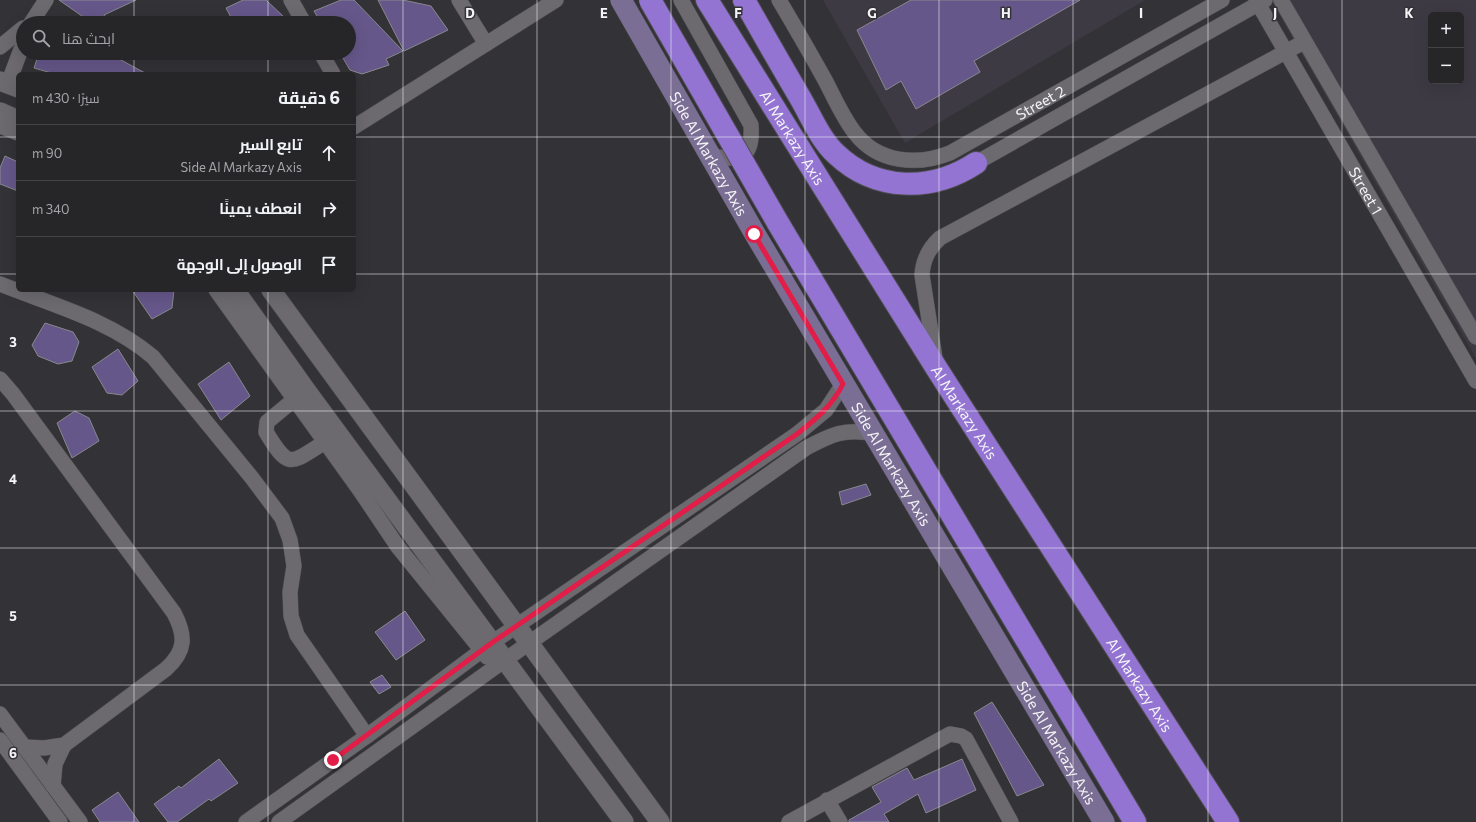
<!DOCTYPE html>
<html lang="ar">
<meta charset="utf-8">
<style>
:root{--surface:#262628;--page:#2e2e30;--text:#f1f3f6;--muted:#a4a5a8;--line:#424345}
body{margin:0;font-family:Commissioner,Cairo,sans-serif;background:var(--page);color:var(--text);direction:rtl}
.controls{position:absolute;right:12px;top:12px;display:grid;overflow:hidden;border-radius:6px;box-shadow:0 4px 16px #0002}
.controls button{width:36px;height:36px;display:grid;place-items:center;padding:0;border:0;border-bottom:1px solid var(--line);background:var(--surface);color:var(--text);font:20px sans-serif}
.stop{position:absolute;width:12px;height:12px;margin:-9px;border:3px solid #e11d48;border-radius:50%;background:#fff}
.stop.end{background:#e11d48;border-color:#fff;box-shadow:0 1px 4px #0008}
.list{margin:0;padding:0;list-style:none}
h2{display:flex;justify-content:space-between;align-items:center;height:52px;margin:0;padding:0 16px;font-size:17px}
h2 small{font-size:13px;font-weight:400;color:var(--muted)}
.list li{display:grid;grid-template-columns:26px 1fr auto;gap:12px;align-items:center;box-sizing:border-box;height:56px;padding:0 16px;border-top:1px solid var(--line)}
.list b{display:block;font-size:15px;white-space:nowrap}
.list p{margin:0;font-size:13px;white-space:nowrap;color:var(--muted)}
.list em{font-size:13px;font-style:normal;color:var(--muted)}
.icon{flex:none;width:22px;height:22px;fill:none;stroke:currentColor;stroke-width:2;stroke-linecap:round;stroke-linejoin:round}
.map{position:relative;flex:none;width:1476px;height:822px;overflow:hidden;direction:ltr}
.search{position:absolute;background:var(--surface);box-shadow:0 4px 16px #0002;left:16px;top:16px;width:340px;height:44px;display:flex;align-items:center;gap:10px;box-sizing:border-box;padding:0 14px;border-radius:22px;color:var(--muted);font-size:15px}
.panel{position:absolute;background:var(--surface);box-shadow:0 4px 16px #0002;left:16px;top:72px;width:340px;height:220px;border-radius:6px;direction:rtl}
.map>svg:first-child{display:block}
.built{fill:#3d3a44;fill-rule:evenodd}
.building{fill:#655789;stroke:#89888d}
.lines{fill:none;stroke-linecap:round;stroke-linejoin:round}
.minor-casing{stroke:#4f4e52;stroke-width:16}
.tertiary-casing{stroke:#4f4e52;stroke-width:20}
.secondary-casing{stroke:#4f4e52;stroke-width:22}
.trunk-casing{stroke:#4f4e52;stroke-width:24}
.minor{stroke:#6c6a6f;stroke-width:15}
.tertiary{stroke:#6c6a6f;stroke-width:19}
.secondary{stroke:#7b6e94;stroke-width:21}
.trunk{stroke:#9374d2;stroke-width:22}
.trunk-bridge-casing{stroke:#4f4e52;stroke-width:24;stroke-linecap:butt}
.trunk-bridge{stroke:#9374d2;stroke-width:22}
.route{stroke:#e11d48;stroke-width:5}
.grid{fill:none;stroke:#f5f4f7;stroke-width:1;stroke-opacity:0.55}
.labels{text-anchor:middle;dominant-baseline:central;stroke-width:3;stroke-linejoin:round;paint-order:stroke}
.street-label{font-size:15px;fill:#f5f4f7;stroke:#333236}
.grid-label{font-size:13px;text-anchor:middle;font-weight:bold;fill:#f5f4f7;stroke:#333236;stroke-width:3;stroke-linejoin:round;paint-order:stroke}
</style>
<div class="map">
<svg width="1476" height="822" viewBox="0 0 1476 822">
<rect width="100%" height="100%" fill="#333236"/>
<!-- built -->
<path class="built" d="M823,0h322l-240,143z
M1271,0h205v358zM1431,15h30v66h-30z"/>
<!-- building -->
<path class="building" d="M59,0h77l-32,15 3,5 -15,3z
M243,0h23l18,17 -14,6h-36l-8,-15z
M341,0h13l49,51 -17,8 3,6 -27,9 -12,-4 -10,-17h9v-30h-28l-7,-12z
M378,0h25l28,6 17,24 -44,21z
M911,0h169l-106,61 6,11 -64,37 -15,-28 -15,9 -29,-60z
M39,53h69l39,21h-92l-21,-6z
M5,156l13,6v29l-18,-7v-16z
M132,290h42l-2,18 -20,11z
M45,323l28,9 6,10 -7,19 -14,3 -20,-8 -6,-11z
M118,349l20,32 -16,14 -15,-2 -15,-26z
M229,362l21,34 -29,24 -23,-36z
M75,411l14,7 10,23 -27,17 -15,-35z
M866,484l5,11 -29,10 -3,-13z
M405,611l20,29 -29,20 -21,-28z
M382,675l9,12 -12,7 -9,-12z
M992,702l52,83 -27,11 -43,-83z
M219,759l19,24 -27,18 -2,-2 -32,23h-9l-14,-18 25,-18 2,2z
M962,759l14,31 -50,23 -8,-19 -34,20 5,8h-40v-2l32,-18 -9,-15 35,-19 7,12z
M118,792l21,30h-39l-8,-12z"/>
<g class="lines">
<defs>
<g id="minor">
<path d="M291,0l13,23"/>
<path d="M459,0l27,44"/>
<path d="M681,0l70,125c2,34 -10,36 -41,31"/>
<path id="s1" d="M779,0c16,27 31,53 46,80 9,17 18,38 30,53 23,30 62,33 95,20l272,-153"/>
<path id="s2" d="M1256,0l220,381"/>
<path d="M1281,0l195,337"/>
<path d="M31,23l15,-23"/>
<path d="M0,47l23,-19"/>
<path d="M321,53l12,21"/>
<path d="M8,84l15,-40"/>
<path d="M0,126l18,7"/>
<path d="M354,127l202,-127"/>
<path d="M976,163l289,-163"/>
<path d="M0,284c52,21 110,36 153,73l99,121 30,40 8,22 4,26 -4,26 1,24 6,19 70,101"/>
<path d="M216,290l145,202 37,55 89,110"/>
<path d="M935,358l-13,-83c1,-15 6,-26 18,-37l364,-196"/>
<path d="M0,379l13,15 161,219c12,23 12,38 -8,56l-102,76 -20,3 -19,-1"/>
<path d="M302,393l-35,29 -1,10c23,38 24,32 59,10"/>
<path d="M0,714l80,108"/>
<path d="M0,740l60,82"/>
<path d="M53,786l2,-22 9,-19"/>
<path d="M827,800l13,22"/>
<path d="M246,822l121,-86 126,-94 304,-208 29,-24 17,-26"/>
<path d="M279,822l226,-162 301,-212c26,-14 39,-20 69,-14"/>
<path d="M789,822l161,-88 11,2 5,3 45,83"/>
</g>
<path id="tertiary" d="M0,81l18,7
M0,112l18,8
M235,290l71,100 318,432
M271,290l389,532"/>
<g id="secondary">
<path id="s3" d="M621,0l134,234 349,588"/>
</g>
<g id="trunk">
<path id="s4" d="M707,0l230,369 291,453"/>
<path d="M744,0c19,34 38,67 58,101 10,18 19,39 34,53 40,38 96,38 140,9"/>
<path d="M778,223l357,599"/>
</g>
</defs>
<!-- minor casing -->
<use href="#minor" class="minor-casing"/>
<!-- tertiary casing -->
<use href="#tertiary" class="tertiary-casing"/>
<!-- secondary casing -->
<use href="#secondary" class="secondary-casing"/>
<!-- trunk casing -->
<use href="#trunk" class="trunk-casing"/>
<!-- minor -->
<use href="#minor" class="minor"/>
<!-- tertiary -->
<use href="#tertiary" class="tertiary"/>
<!-- secondary -->
<use href="#secondary" class="secondary"/>
<!-- trunk -->
<use href="#trunk" class="trunk"/>
<defs>
<path id="trunk-bridge" d="M650,0l128,223"/>
</defs>
<!-- trunk-bridge casing -->
<use href="#trunk-bridge" class="trunk-bridge-casing"/>
<!-- trunk-bridge -->
<use href="#trunk-bridge" class="trunk-bridge"/>
</g>
<g class="lines">
<!-- route -->
<path class="route" d="M333,760l160,-118 304,-208c19,-15 35,-28 46,-50l-89,-150"/>
</g>
<!-- grid -->
<path class="grid" d="M134,0v23M268,0v23M403,0v822M537,0v822M671,0v822M805,0v822M939,0v822M1073,0v822M1208,0v822M1342,0v822M134,53v21M268,53v21M0,137h18M354,137h1122M0,274h18M354,274h1122M134,290v532M268,290v532M0,411h1476M0,548h1476M0,685h1476"/>
<g class="labels">
<!-- street labels -->
<g class="street-label">
<text stroke="none"><textPath href="#s1" startOffset="361">Street 2</textPath></text>
<text stroke="none"><textPath href="#s4" startOffset="162">Al Markazy Axis</textPath></text>
<text stroke="none"><textPath href="#s3" startOffset="177">Side Al Markazy Axis</textPath></text>
<text stroke="none"><textPath href="#s2" startOffset="220">Street 1</textPath></text>
<text stroke="none"><textPath href="#s4" startOffset="486">Al Markazy Axis</textPath></text>
<text stroke="none"><textPath href="#s3" startOffset="537">Side Al Markazy Axis</textPath></text>
<text stroke="none"><textPath href="#s4" startOffset="810">Al Markazy Axis</textPath></text>
<text stroke="none"><textPath href="#s3" startOffset="861">Side Al Markazy Axis</textPath></text>
</g>
</g>
<g class="grid-label">
<text x="470" y="18">D</text>
<text x="604" y="18">E</text>
<text x="738" y="18">F</text>
<text x="872" y="18">G</text>
<text x="1006" y="18">H</text>
<text x="1141" y="18">I</text>
<text x="1275" y="18">J</text>
<text x="1409" y="18">K</text>
<text x="13" y="347">3</text>
<text x="13" y="484">4</text>
<text x="13" y="621">5</text>
<text x="13" y="758">6</text>
</g>
</svg>
<div class="controls">
<button>+</button>
<button>−</button>
</div>
<div class="stop" style="left:754px;top:234px"></div>
<div class="stop end" style="left:333px;top:760px"></div>
<div class="search"><svg class="icon" aria-label="search" viewBox="0 0 24 24"><circle cx="10" cy="10" r="6"/><path d="M15 15l6 6"/></svg>ابحث هنا</div>
<section class="panel">
<h2>6 دقيقة<small>سيرًا · 430 m</small></h2>
<ul class="list">
<li><svg class="icon" aria-label="ahead" viewBox="0 0 24 24"><path d="M12 20V5M6 11l6-6 6 6"/></svg><div><b>تابع السير</b><p>Side Al Markazy Axis</p></div><em>90 m</em></li>
<li><svg class="icon" aria-label="right" viewBox="0 0 24 24"><path d="M7 20v-9h11M14 6l5 5-5 5"/></svg><div><b>انعطف يمينًا</b></div><em>340 m</em></li>
<li><svg class="icon" aria-label="arrive" viewBox="0 0 24 24"><path d="M6 21V4h12l-3 4 3 4H6"/></svg><div><b>الوصول إلى الوجهة</b></div></li>
</ul>
</section>
</div>
